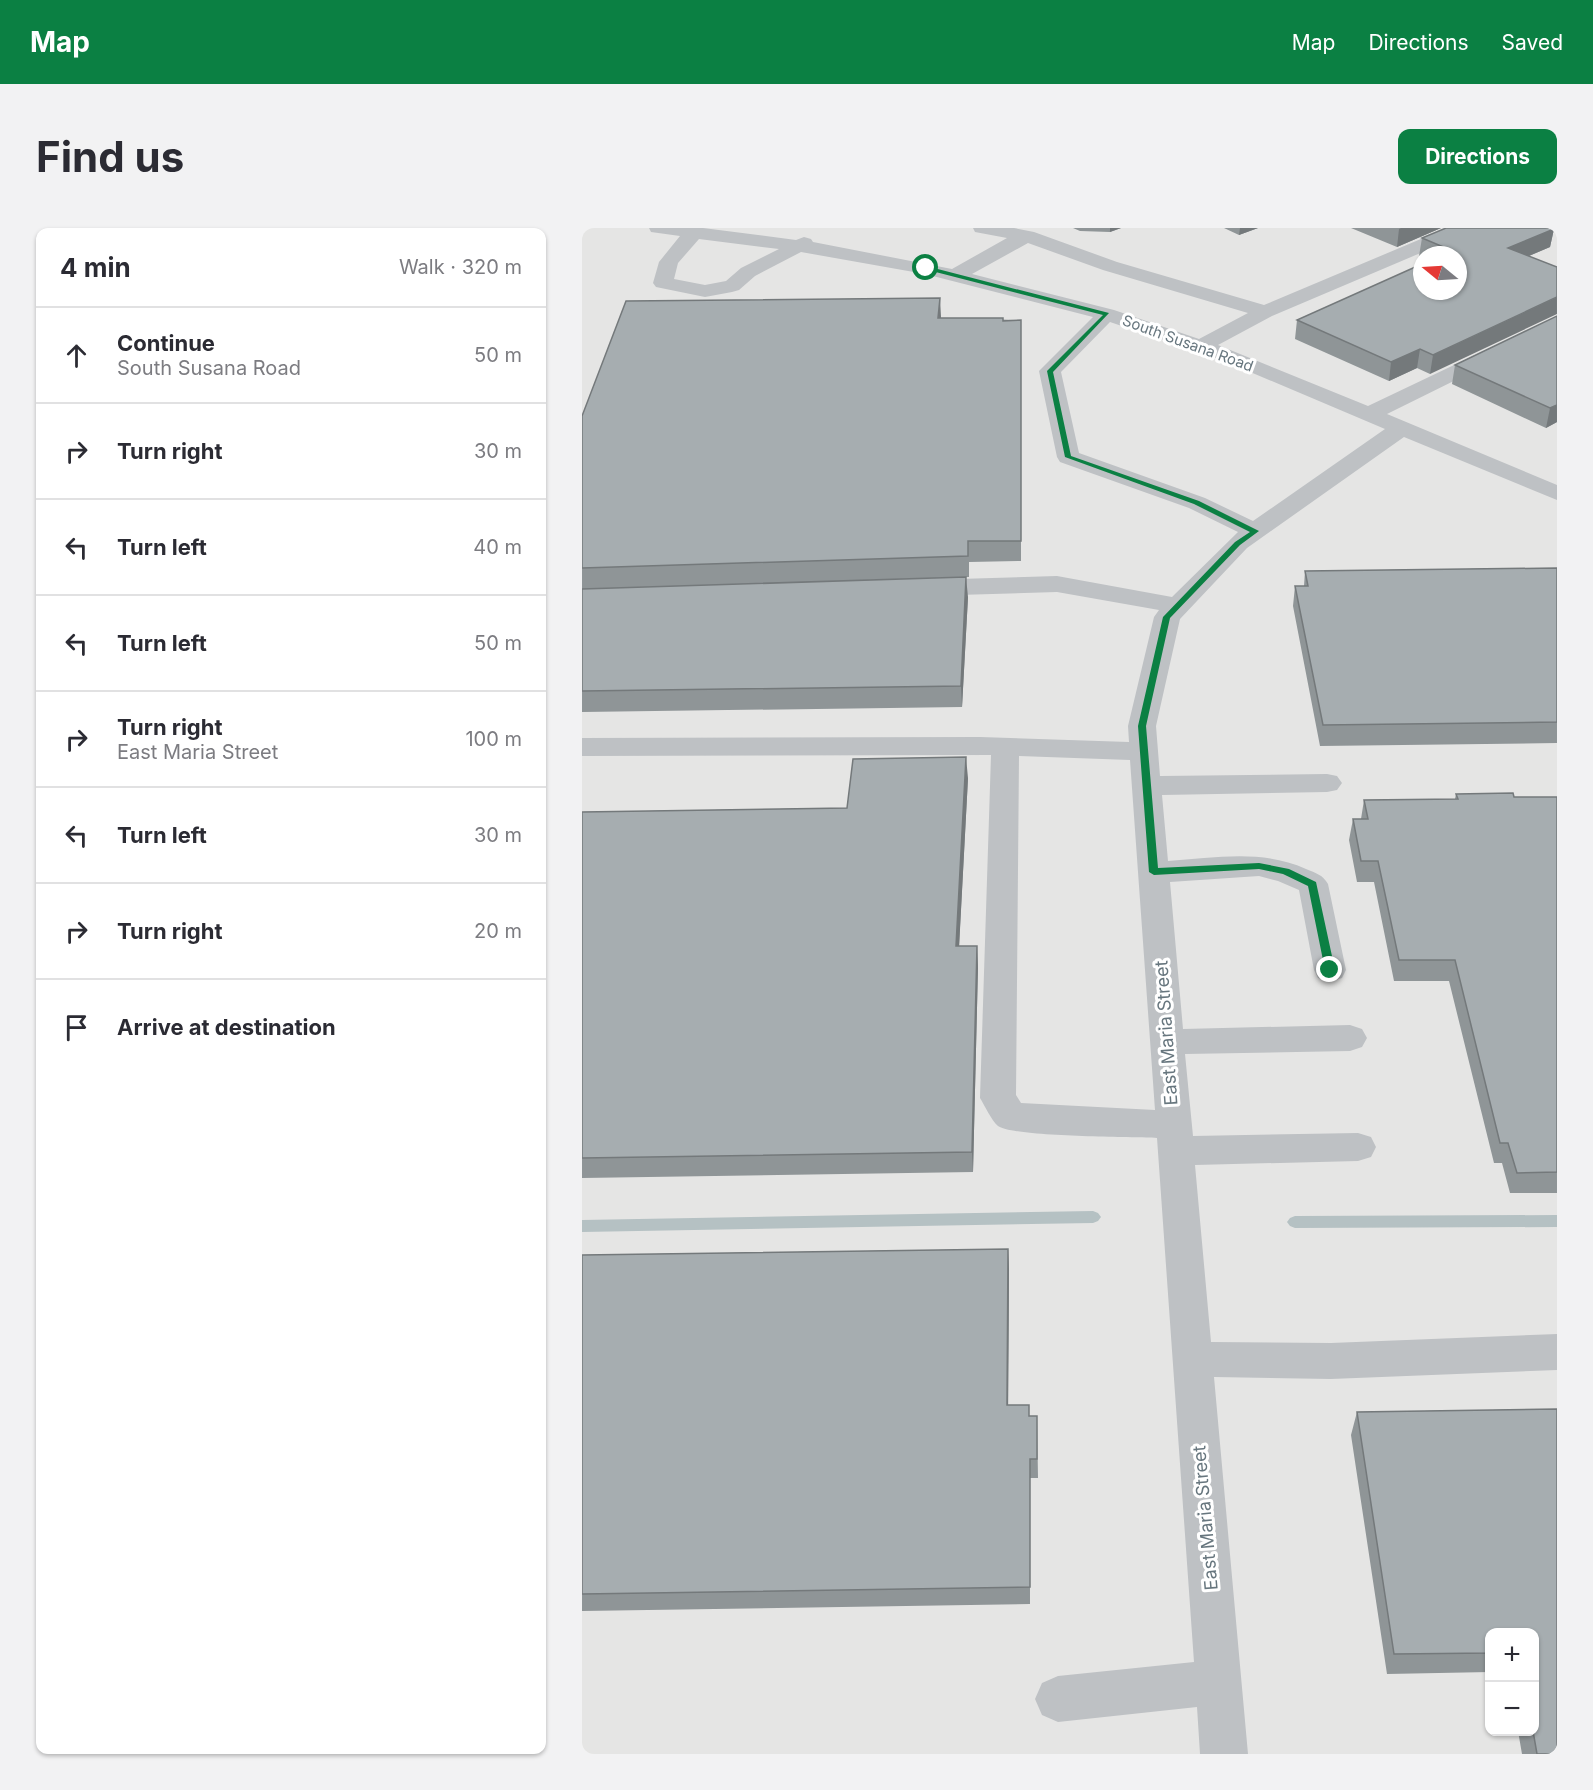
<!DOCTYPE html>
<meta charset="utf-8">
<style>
:root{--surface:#fff;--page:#f2f2f3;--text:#2b2b33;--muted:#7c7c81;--line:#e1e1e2;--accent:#0b8043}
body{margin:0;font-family:Inter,sans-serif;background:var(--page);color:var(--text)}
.controls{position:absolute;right:18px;bottom:18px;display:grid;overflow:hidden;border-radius:12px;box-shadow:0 2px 4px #0004}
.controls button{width:54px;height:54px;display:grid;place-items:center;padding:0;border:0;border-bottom:2px solid var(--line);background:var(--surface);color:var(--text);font:30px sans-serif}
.compass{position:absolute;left:831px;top:18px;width:54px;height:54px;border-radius:50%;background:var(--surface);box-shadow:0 2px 4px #0004;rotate:288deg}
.stop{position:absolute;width:18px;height:18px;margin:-14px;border:4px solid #0b8043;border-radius:50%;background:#fff}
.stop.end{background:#0b8043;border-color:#fff;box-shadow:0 2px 6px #0008}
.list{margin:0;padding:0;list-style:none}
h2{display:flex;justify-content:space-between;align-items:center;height:78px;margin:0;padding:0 24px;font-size:26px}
h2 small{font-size:20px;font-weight:400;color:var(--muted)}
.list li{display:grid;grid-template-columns:39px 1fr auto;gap:18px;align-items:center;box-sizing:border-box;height:96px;padding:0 24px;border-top:2px solid var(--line)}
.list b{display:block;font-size:22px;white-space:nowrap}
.list p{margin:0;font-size:20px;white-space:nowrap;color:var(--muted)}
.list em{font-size:20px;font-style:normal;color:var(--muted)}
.icon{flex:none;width:33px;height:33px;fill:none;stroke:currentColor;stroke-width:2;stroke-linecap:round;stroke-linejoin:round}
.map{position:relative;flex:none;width:975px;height:1526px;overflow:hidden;border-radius:12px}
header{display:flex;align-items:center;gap:36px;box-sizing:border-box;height:84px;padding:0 30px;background:var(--accent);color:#fff}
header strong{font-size:28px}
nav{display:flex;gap:33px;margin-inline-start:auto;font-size:21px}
.intro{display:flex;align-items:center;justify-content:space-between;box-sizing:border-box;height:144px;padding:0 36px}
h1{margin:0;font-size:42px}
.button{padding:15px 27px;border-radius:12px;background:var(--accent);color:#fff;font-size:21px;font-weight:700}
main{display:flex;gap:36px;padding:0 36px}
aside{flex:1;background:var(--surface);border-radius:12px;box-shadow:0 2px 4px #0004}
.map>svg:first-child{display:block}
.built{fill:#e5e5e4;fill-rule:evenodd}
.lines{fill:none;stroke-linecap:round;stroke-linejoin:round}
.stream{fill:#b5c1c3;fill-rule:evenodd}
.minor{fill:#bec1c4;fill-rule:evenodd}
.wall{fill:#8f9597}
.shaded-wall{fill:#74797b}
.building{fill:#a6adb0;stroke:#74797b;stroke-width:1.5}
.route{fill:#0b8043}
.labels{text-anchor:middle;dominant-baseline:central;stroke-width:6;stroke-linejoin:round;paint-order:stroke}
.far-street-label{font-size:15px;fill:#67767e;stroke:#fff}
.street-label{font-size:18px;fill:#67767e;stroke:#fff}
</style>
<header>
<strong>Map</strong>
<nav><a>Map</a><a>Directions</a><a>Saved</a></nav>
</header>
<div class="intro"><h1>Find us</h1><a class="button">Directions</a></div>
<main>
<aside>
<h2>4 min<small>Walk · 320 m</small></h2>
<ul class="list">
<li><svg class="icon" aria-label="ahead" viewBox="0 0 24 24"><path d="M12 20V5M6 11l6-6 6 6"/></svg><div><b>Continue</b><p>South Susana Road</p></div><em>50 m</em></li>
<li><svg class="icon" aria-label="right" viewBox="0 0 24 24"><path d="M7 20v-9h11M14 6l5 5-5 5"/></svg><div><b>Turn right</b></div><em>30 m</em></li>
<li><svg class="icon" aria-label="left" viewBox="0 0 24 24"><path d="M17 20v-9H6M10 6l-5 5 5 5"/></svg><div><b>Turn left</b></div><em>40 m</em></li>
<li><svg class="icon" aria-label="left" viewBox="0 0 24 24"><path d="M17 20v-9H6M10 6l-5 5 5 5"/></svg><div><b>Turn left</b></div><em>50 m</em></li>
<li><svg class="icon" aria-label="right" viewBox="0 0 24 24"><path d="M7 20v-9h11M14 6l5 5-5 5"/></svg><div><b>Turn right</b><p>East Maria Street</p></div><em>100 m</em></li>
<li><svg class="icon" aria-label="left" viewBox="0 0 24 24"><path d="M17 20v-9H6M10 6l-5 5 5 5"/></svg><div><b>Turn left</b></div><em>30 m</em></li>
<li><svg class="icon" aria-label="right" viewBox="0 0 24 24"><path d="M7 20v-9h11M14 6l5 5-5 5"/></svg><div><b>Turn right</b></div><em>20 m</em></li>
<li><svg class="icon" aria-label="arrive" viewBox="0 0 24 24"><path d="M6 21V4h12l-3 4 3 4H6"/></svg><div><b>Arrive at destination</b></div></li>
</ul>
</aside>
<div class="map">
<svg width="975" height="1526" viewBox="0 0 975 1526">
<rect width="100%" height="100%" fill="#f4f4f1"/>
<!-- built -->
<path class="built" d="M0,0h975v1526h-975zM840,27h36v36h-36zM908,1404h44v100h-44z"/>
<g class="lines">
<!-- stream -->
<path class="stream" d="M511,983l5,2 3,4 -3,4 -5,2 -511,9v-12z
M975,987v12l-262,1 -5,-2 -3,-4 3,-4 5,-2z"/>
<!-- minor -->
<path class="minor" d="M67,0h54l93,12 8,-3 7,2 2,3 139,27 55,-31 -32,-6 -2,-4h41l20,4 83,30 147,43 183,-77h25l-2,4 -198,84 -54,29 150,61 189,-90v14l-170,84 170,71v15l-153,-63 -157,111 -67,71 -24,107 4,50 167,-2 10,2 5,7 -5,7 -10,2 -165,3 6,66c47,-3 94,-12 138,8 10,4 17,6 22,15l18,86 -4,8 -12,4 -12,-4 -4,-8 -15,-80 -21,-9 -19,-5 -89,6 13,147 167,-4 12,4 5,9 -5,9 -12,4 -165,3 8,82 165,-3 13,4 5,10 -5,10 -13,4 -163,4 16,177 120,1 226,-9v36l-226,9 -117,-2 34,377h-48l-3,-47 -139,15 -16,-7 -7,-16 7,-16 16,-7 136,-14 -37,-524c-25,-1 -144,-1 -159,-12 -7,-6 -13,-20 -18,-28l11,-343 -409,1v-18l398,-1 149,5 -1,-16 26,-109 5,-7 -102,-18 -133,4 -9,-3 -4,-5 4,-5 9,-3 133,-4 115,21 66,-65 -49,-24 -129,-46 -3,-5 -18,-86 54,-54 -168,-43 -124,-22 -46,24 -16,14 -7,2 -27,5 -49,-10 -3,-4 6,-21 21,-26 -29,-4zM117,11l80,10 -38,19 -15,13 -21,4 -31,-6 4,-16zM446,15l75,27 145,43 -49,26 -85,-29 -142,-36zM528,94l112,38 163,69 -132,92 -48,-23 -126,-45 -18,-81zM437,528l111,4 25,350 -134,-7 -5,-8z"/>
</g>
<!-- wall -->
<path class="wall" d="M491,0h48l-11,4 -30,-1z
M642,0h34l-19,7z
M769,0h90l-44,19z
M972,1l-4,18 -21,9 -99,118 -13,-6 -28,13 -94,-42 2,-19 161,-65h-36v2l-3,-1 3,-18z
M975,88v106l-11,6 -94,-44 3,-19z
M359,90l80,2v241l-52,1v15l-102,3 101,17 -6,110 -380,5v-296z
M975,340v175l-237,3 -27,-140 2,-20h9l1,-15z
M386,550l-9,168h18l1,21 -5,205 -391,6v-366l265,-4z
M874,566l58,3h43v396h-47l-8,-30h-8l-45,-182h-55l-20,-99h-17l-8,-42 4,-21h8l3,-19 91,-1z
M426,1021l1,20 -1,136 21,11h8l1,62h-8v126l-448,7v-356z
M975,1181v345h-35l-4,-23h16v-99h-44v40l-103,2 -36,-239 6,-23z"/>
<!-- shaded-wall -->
<path class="shaded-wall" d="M528,0h11l-11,4z
M658,0h18l-19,7z
M819,0h40l-44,19 2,-18z
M972,1l-4,18 -45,19 3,-18z
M975,69v17l-127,60 3,-19z
M358,70l1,19 -1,20 -2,-19z
M838,121l-3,19 -28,13 2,-19z
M975,177v17l-11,6 4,-20z
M384,349l2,20 -6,110 -1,-21z
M384,529l2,21 -10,189 -2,-21z
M395,718l1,21 -5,205 -1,-20z
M426,1021l1,20 -1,155 -1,-19z"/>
<!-- building -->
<path class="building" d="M864,0h105l3,1 -46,19 49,19v30l-124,58 -13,-6 -29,13 -94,-42 125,-56v27h36v-36h-14l9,-4 -31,-13z
M358,70l-2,20h65v3l18,-1v221h-53v15l-386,12v-152l44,-115z
M975,88v89l-7,3 -95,-43z
M975,340v154l-234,3 -28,-139h13l-3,-15z
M384,349l-5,109 -379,5v-102z
M384,529l-10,189h21l-5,206 -390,6v-346l265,-4 6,-49z
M931,565l1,4h43v375l-40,1 -9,-30h-8l-45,-183h-56l-21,-99h-17l-8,-42h15l-4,-19 94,-1 -2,-5z
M426,1021l-1,156h22v11h8v43h-7v128l-448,7v-339z
M975,1181v345h-20l-4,-23h1v-99h-44v21l-96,1 -37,-242z"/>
<!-- route -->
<path class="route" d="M344,38l183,47 -56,59 18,84 128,45 60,30 -19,14 -70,73 -24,108 12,142 101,-5 30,6 27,13 19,88 -2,3 -3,1 -5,-4 -17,-84 -25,-12 -24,-5 -105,6 -5,-3 -11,-146 25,-109 72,-75 15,-10 -56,-28 -129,-47 -18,-86 56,-56 -179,-46z"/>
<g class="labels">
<!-- far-street labels -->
<g class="far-street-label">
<text transform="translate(606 115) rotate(20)">South Susana Road</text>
</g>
<!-- street labels -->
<g class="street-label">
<text transform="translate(584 805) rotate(-94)">East Maria Street</text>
<text transform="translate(623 1290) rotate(-95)">East Maria Street</text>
</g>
</g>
</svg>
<div class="controls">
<button>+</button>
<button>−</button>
</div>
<svg class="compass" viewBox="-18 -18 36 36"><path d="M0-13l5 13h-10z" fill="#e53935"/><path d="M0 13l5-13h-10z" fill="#7c7c81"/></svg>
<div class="stop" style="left:344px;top:40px"></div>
<div class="stop end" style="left:748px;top:742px"></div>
</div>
</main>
